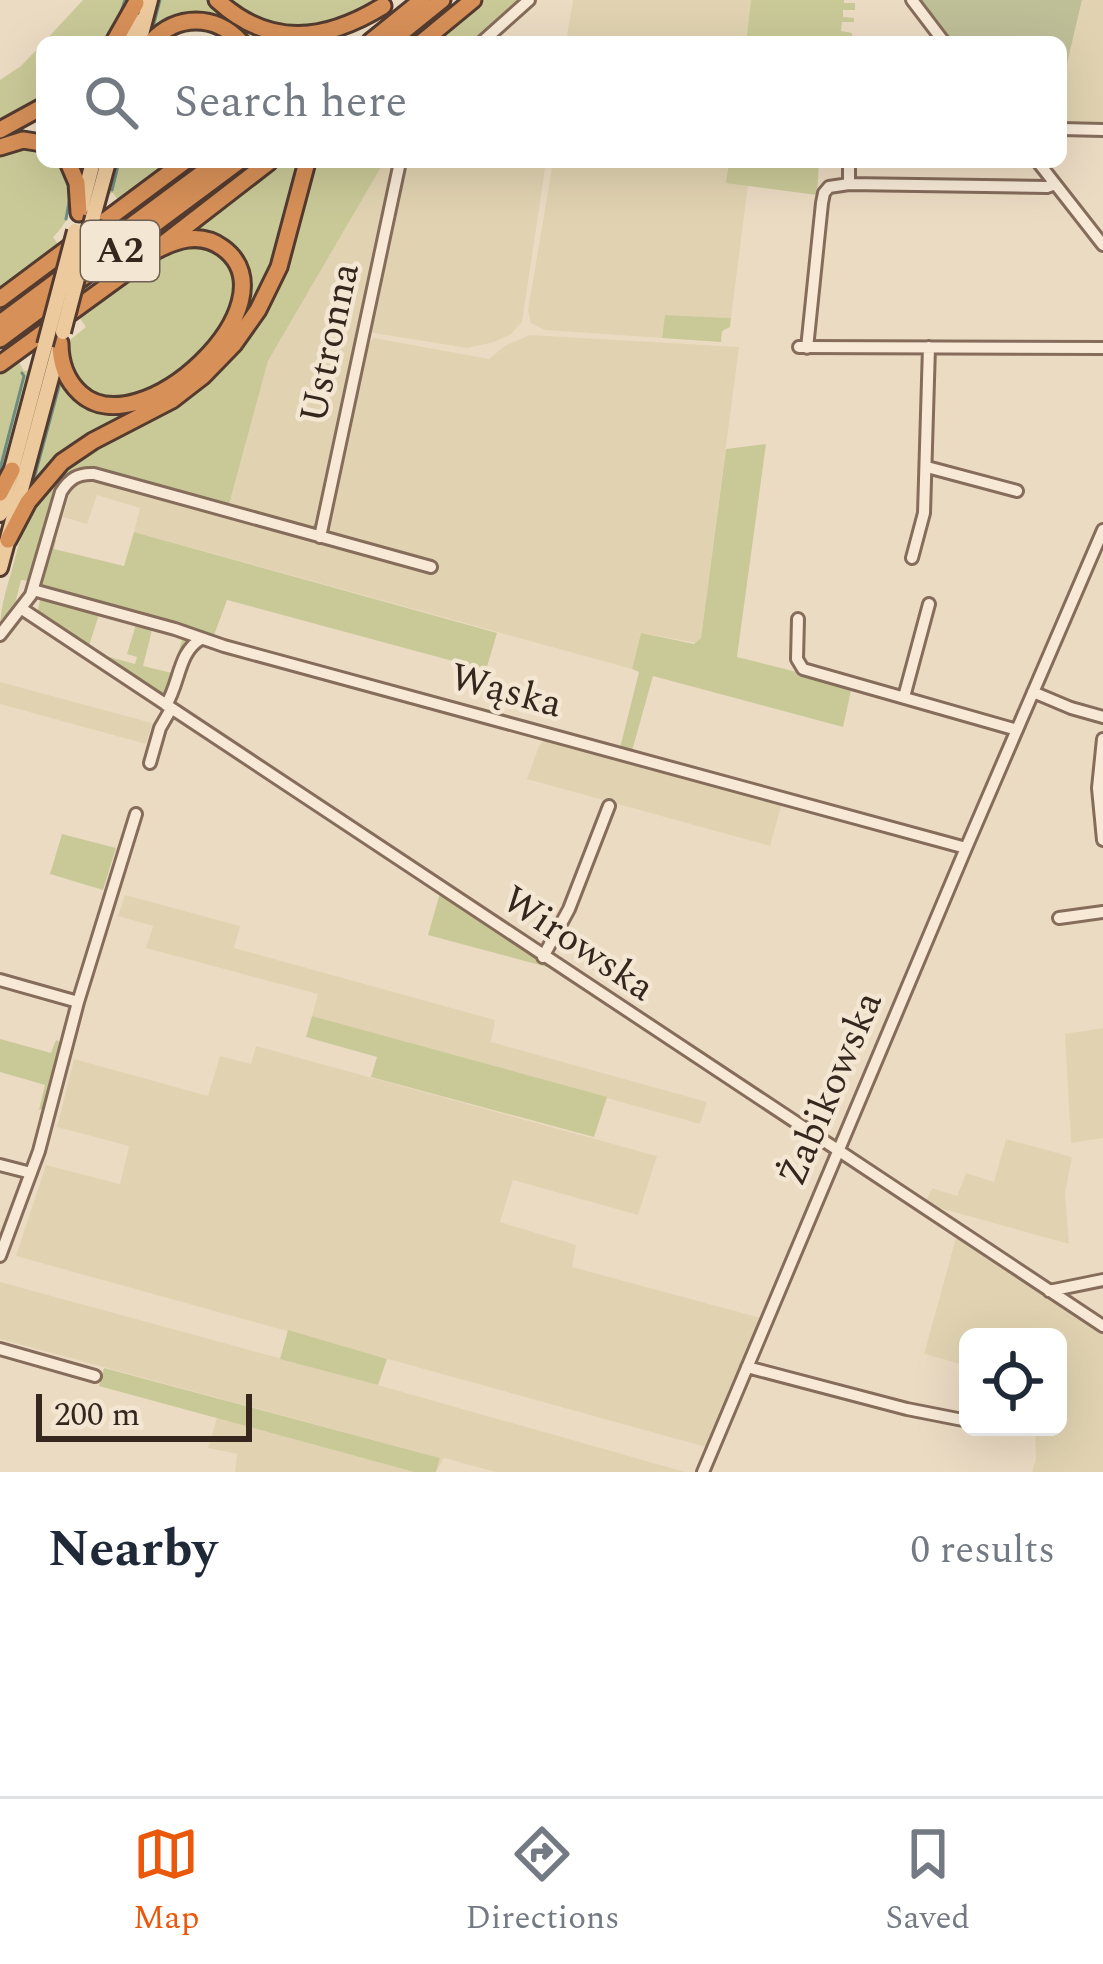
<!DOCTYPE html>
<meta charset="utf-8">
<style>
:root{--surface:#fff;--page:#f6f6f7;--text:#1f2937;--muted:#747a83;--line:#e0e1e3;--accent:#ea580c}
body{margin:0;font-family:Spectral,serif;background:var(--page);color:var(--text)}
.controls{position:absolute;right:36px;bottom:36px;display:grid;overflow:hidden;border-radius:18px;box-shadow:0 12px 48px #0002}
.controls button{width:108px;height:108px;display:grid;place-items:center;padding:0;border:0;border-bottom:3px solid var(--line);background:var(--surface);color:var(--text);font:60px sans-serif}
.scale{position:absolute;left:36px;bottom:30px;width:216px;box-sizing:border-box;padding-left:12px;border:6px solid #35271e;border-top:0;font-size:33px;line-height:42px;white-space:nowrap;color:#35271e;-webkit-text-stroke:9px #f3e6d2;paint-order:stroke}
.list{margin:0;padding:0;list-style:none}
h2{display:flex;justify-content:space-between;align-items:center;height:156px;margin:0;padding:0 48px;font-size:51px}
h2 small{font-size:39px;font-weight:400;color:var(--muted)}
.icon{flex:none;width:66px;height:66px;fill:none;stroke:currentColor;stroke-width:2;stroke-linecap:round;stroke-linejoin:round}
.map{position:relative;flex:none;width:1103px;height:1472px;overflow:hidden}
.search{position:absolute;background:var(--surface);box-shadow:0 12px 48px #0002;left:36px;right:36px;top:36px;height:132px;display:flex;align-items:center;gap:30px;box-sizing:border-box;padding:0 42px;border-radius:18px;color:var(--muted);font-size:45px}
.sheet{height:324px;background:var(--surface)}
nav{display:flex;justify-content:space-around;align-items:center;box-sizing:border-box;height:168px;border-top:3px solid var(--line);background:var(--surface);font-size:33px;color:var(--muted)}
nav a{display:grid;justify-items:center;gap:6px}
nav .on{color:var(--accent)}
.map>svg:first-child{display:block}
.farmland{fill:#e1d3b1}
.green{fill:#c9c998}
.cemetery{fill:#bebe97}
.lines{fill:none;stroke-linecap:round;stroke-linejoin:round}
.stream{stroke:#6c8c80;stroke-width:3}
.minor-casing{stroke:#856c5b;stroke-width:16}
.major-casing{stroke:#533b2f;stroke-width:20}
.highway-casing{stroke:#533b2f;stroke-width:21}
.minor{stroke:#f7e9d6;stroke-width:10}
.major{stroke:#edca9d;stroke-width:14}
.highway{stroke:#d79058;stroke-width:15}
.major-bridge-casing{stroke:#533b2f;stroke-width:20;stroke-linecap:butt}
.major-bridge{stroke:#edca9d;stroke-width:14}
.labels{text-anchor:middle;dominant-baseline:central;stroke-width:9;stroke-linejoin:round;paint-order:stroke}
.shield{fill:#f3e6d2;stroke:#6e6054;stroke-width:3}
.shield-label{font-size:36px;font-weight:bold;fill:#35271e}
.street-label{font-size:39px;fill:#35271e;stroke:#f3e6d2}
</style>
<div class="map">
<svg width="1103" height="1472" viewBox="0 0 1103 1472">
<rect width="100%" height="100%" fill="#ecdbc3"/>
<!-- farmland -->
<path class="farmland" d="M573,0h178l-5,42h-180z
M1082,0h21v126h-42v-37z
M384,162h11l-76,357 -12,9 -78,-22 39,-145z
M405,162h141l-24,160 -11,12 -17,8 -27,6 -93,-15 -4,-3 -2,-5z
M553,162h176l-2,20 21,3 -17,133 -65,-3 -4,23 -117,-8 -14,-7 -3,-13z
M530,335l209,12 -38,291 -4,5 -56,-10 -9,36 -498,-137 6,-24 -43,-13 -10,29 -24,-7 10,-34 10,-7 353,98 3,-10 -109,-28 -5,-5 39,-185 10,-8 115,21 17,-14z
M0,682l152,41 -6,21 -146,-40z
M548,736l235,64 -13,46 -243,-67 12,-33z
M125,895l115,31 -6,22 261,72 -4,22 216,60 -7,22 -388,-108 6,-22 -172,-46 7,-22 -35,-10z
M1103,1028v110l-32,5 -6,-109z
M256,1046l401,110 -19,59 -125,-35 -13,42 76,23 -4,22 189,51 -55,129 -690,-191 30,-91 74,19 9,-38 -72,-19 17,-68 134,37 12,-40 31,8z
M1006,1139l66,18 -7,36 4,51 -144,-40 7,-16 25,8 9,-23 28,9z
M956,1238l8,2 55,36 -1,4 20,9 65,43v140h-71l4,-13 -1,-32h23v-90h-90v29l-44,-12z
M0,1282l378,103 307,87h-189l-52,-14 -8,14 4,-14 -440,-119z
M217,1418l197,54h-179l2,-18 -29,-6z"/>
<!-- green -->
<path class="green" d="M83,0h44l-17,42h-66z
M158,0h55l30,23 105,8 -13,11h-89l-39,-25 -59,20z
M223,0h159l-58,29 -54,-2z
M485,0h40l-47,42h-44z
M751,0h93v3h11v7h-12v7l11,1v4h-12l-1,9 11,2v4l-11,-1 -1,6h-94z
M42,44v59l-42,23v-46l21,-14z
M8,147h34v15h22c15,27 10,56 -11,75l7,10 -60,46v-142z
M117,162h60l-58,39 -6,-8 -5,1z
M275,162h29l-41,132 -62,80 -110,64 -66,62 35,-133 22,33 8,6 22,6 33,-6 79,-64 19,-78 -61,-29z
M314,162h70l-116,199 -39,144 74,22h7l9,-8 78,-357 -79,365 -7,4 -9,-1 -207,-58h-17l-18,17 -28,92 -11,-1 -8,32 -13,17c0,-24 9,-47 15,-71 5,-18 10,-35 19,-51 26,-50 77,-64 123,-90 32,-18 60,-42 83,-70 48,-60 52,-116 74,-185z
M729,162h90l-2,33 -91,-12z
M202,242l26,14 13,35 -28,53 -46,40 -55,21 -36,-21 -8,-28 2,-16 16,-13 -7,-10 -62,42 7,12 5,-1 -29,110v-112l161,-117z
M665,315l66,3 -1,9 -8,4 -1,11 -59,-4z
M766,444l-29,213 115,29 -9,41 -190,-51 -21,75 -12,-3 19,-76 -7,-3 9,-36 53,11 7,-6 25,-189z
M134,532l363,101 -11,37 -259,-70 -14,38 -172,-48 -3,-4 12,-48 6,2 -2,9 70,17z
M41,595l59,16 -11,35 -3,1 -49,-32z
M137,621l16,5 -10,40 29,7 10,-33 -4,-8 9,7 -18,55 -5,4 -69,-45 40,11 2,-7 -10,-3z
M62,834l54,14 -13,42 -53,-16z
M440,893l115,76 -127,-34z
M312,1016l295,81 -13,40 -223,-60 6,-20 -71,-20z
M0,1039l51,14 5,-13 5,3 1,5 -18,60 -5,2 6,-25 -45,-13z
M288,1330l99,29 -9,26 -98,-26z
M104,1368l336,90 -4,14h-22l-315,-86z"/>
<!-- cemetery -->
<path class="cemetery" d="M918,0h164l-21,89v-47h-110z"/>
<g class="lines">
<!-- stream -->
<path class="stream" d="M118,21l7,-21
M152,31l8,-31
M330,42l9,-7
M112,190l7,-28
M66,219l4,-22
M228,243c23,21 27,44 17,72
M78,400l25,13h28
M0,469l24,-93 -2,-3
M32,486l29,-107"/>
<defs>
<path id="minor" d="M912,0l32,42
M482,42l47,-42
M1061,129l42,1
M849,162v22
M1038,162l65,83
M799,347l304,1
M807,348l15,-145 2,-10 5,-6 20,-3 198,3 8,-3
M927,467l90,24
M320,537l80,-375
M912,558l12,-45 5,-166
M33,590l142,39 49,17 742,202
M22,609l1081,717
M798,619l-1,40 6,10 214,61
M0,635l31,-40 30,-103c8,-13 17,-19 33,-18l337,93
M1033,692l38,16 32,9
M904,697l25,-93
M166,705c14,-22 12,-53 35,-66
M1103,739l-5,49 5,52
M150,763l10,-35 11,-19
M1059,918l44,-6
M543,957l26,-48 40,-103
M0,980l78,22
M0,1165l31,8
M0,1256l39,-105 39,-149 58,-188
M1049,1291l54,-11
M0,1349l95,27
M747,1367l160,42 61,12
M1000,1427h14
M703,1472l263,-624 137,-318"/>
<path id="major" d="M125,42l7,-25
M139,42l11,-42
M81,208l12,-46
M93,217l15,-55
M0,514l45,-169
M0,568l59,-220"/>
<path id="highway" d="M217,0c53,49 109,41 166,6
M114,42l22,-39
M151,42c26,-28 64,-28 90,0
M370,42l52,-42
M390,42l52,-42
M422,42l51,-42
M0,130l42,-23
M0,147l23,-7 19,3
M68,162l9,21 2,30
M0,299l184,-137
M0,323l217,-161
M0,339l238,-177
M60,343c0,19 6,37 20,50 60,56 217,-91 143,-145 -23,-17 -48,-8 -70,4
M0,364l132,-96 137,-106
M0,493l12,-23
M8,540l20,-38 34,-40 31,-21 79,-41 31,-24 31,-32 24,-34 21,-43 28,-105"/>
</defs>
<!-- minor casing -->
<use href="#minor" class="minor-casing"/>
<!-- major casing -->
<use href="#major" class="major-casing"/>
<!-- highway casing -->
<use href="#highway" class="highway-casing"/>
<!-- minor -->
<use href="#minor" class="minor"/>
<!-- major -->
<use href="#major" class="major"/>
<!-- highway -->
<use href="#highway" class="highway"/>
<defs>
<path id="major-bridge" d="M63,332l30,-115
M45,345l30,-114"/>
</defs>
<!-- major-bridge casing -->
<use href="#major-bridge" class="major-bridge-casing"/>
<!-- major-bridge -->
<use href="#major-bridge" class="major-bridge"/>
</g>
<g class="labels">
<!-- shield labels -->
<rect class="shield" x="81" y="221" width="78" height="60" rx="9"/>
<g class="shield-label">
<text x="120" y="251">A2</text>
</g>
<!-- street labels -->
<g class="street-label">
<text transform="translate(330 343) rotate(-78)">Ustronna</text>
<text transform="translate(506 691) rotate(15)">Wąska</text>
<text transform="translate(578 944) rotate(34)">Wirowska</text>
<text transform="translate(831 1089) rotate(-67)">Żabikowska</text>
</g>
</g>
</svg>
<div class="controls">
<button><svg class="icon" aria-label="locate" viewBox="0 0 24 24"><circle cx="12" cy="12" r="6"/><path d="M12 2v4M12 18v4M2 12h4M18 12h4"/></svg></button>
</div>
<div class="scale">200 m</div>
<div class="search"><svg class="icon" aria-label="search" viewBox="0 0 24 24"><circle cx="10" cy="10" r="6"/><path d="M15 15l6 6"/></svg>Search here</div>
</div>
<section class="sheet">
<h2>Nearby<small>0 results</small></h2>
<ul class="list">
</ul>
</section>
<nav>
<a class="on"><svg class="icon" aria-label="map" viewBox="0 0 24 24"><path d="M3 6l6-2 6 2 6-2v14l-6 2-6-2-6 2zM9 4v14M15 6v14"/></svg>Map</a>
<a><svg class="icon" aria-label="directions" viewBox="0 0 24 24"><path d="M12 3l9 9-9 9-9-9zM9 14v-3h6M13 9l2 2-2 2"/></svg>Directions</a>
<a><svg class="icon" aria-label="saved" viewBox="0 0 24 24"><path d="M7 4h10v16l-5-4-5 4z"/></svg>Saved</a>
</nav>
